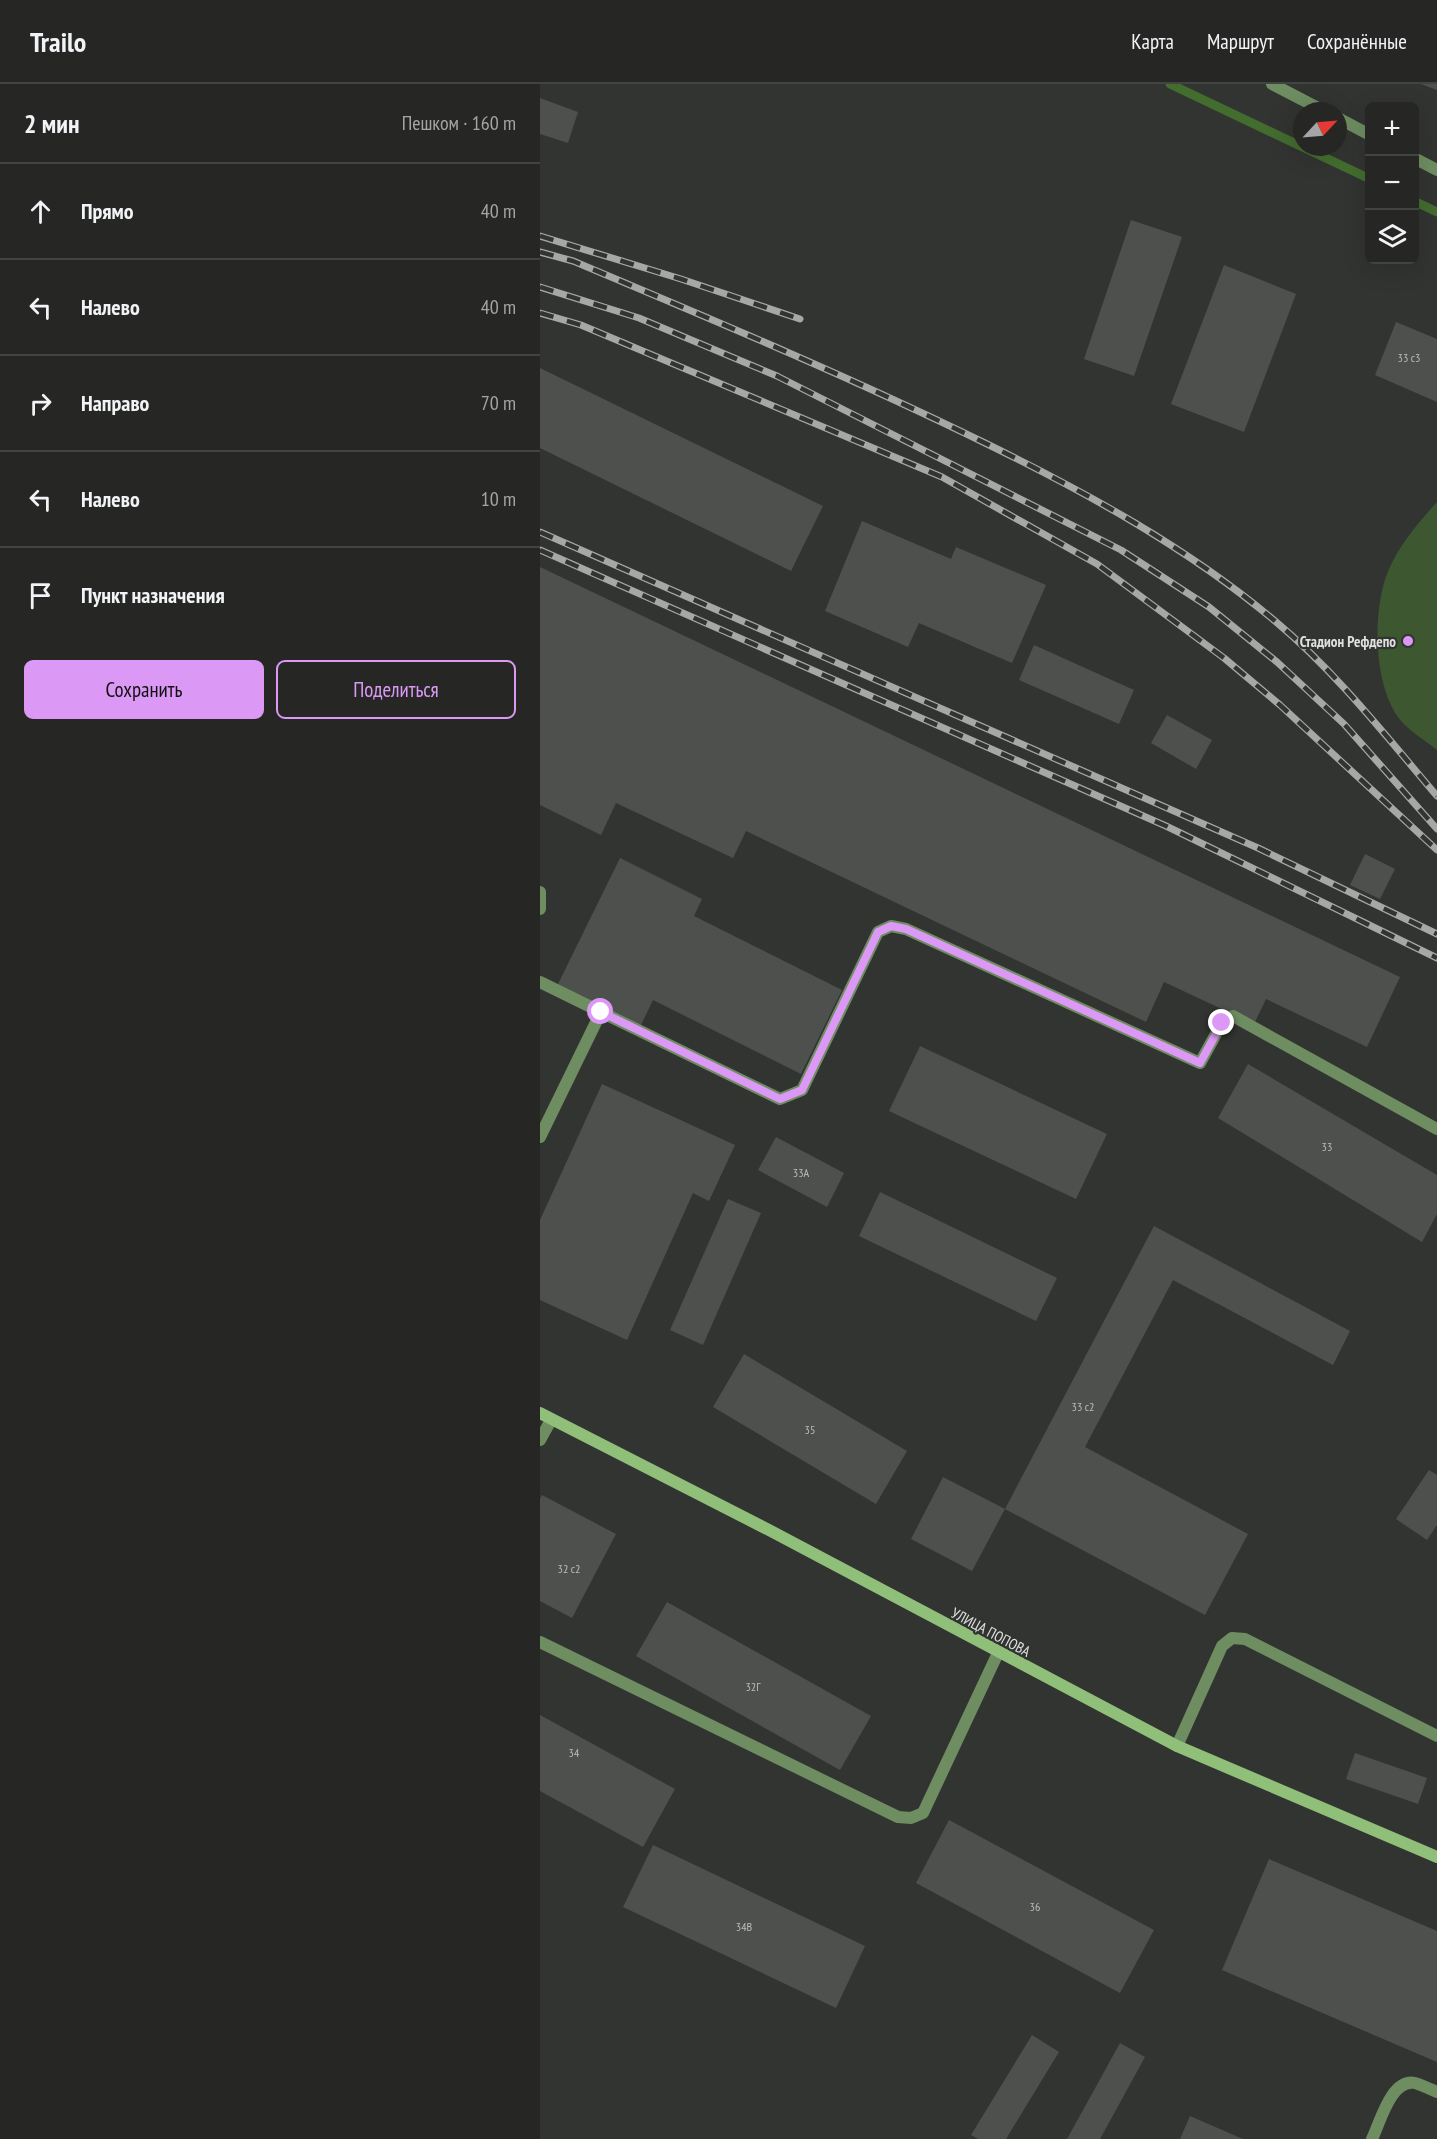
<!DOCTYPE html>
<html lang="ru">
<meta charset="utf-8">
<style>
:root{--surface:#262725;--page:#323332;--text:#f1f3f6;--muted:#a4a5a7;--line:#424442;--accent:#db99f5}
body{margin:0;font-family:"PT Sans Narrow",sans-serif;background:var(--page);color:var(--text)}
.controls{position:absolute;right:18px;top:18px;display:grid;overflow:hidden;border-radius:9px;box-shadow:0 6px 24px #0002}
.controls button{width:54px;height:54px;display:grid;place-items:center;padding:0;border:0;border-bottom:2px solid var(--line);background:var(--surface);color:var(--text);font:30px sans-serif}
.compass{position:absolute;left:753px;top:18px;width:54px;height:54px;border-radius:50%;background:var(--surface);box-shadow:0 6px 24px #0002;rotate:64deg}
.stop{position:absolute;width:18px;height:18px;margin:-14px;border:4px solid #db99f5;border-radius:50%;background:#fff}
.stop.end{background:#db99f5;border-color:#fff;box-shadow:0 2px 6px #0008}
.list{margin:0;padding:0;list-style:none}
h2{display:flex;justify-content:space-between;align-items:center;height:78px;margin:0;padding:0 24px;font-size:26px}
h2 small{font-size:20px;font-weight:400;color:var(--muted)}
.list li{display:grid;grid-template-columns:39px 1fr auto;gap:18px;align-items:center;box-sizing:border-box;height:96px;padding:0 24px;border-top:2px solid var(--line)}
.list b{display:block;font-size:22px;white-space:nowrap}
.list em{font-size:20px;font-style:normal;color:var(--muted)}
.actions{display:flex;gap:12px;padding:18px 24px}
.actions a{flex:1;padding:14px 0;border:2px solid var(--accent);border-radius:9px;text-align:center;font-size:21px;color:var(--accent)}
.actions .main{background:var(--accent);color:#111}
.icon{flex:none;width:33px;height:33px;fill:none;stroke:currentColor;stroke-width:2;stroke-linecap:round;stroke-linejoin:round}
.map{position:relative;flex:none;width:897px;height:2055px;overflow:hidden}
header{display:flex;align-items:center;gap:36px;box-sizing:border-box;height:84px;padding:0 30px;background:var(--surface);border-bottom:2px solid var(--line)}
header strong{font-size:28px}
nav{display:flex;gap:33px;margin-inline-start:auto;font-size:21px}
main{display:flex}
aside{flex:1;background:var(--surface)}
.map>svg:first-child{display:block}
.green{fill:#3d5830}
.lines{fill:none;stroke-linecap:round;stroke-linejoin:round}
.stream{stroke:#436c2f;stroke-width:9}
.building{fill:#4e504d}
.lane{stroke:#6e8d61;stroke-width:12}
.street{stroke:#6e8d61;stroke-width:12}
.secondary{stroke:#8fbf79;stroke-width:12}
.rail-casing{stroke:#a7a8a6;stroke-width:7}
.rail{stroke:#323431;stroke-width:4.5;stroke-dasharray:14;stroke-linecap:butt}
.route{stroke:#db99f5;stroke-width:8}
.poi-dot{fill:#db99f5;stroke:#323431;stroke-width:2}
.labels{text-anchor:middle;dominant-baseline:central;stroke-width:4.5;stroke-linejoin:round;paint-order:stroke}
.number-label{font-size:12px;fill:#bbbcba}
.poi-label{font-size:15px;font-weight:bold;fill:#dfe0df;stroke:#323431;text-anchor:end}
.street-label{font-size:15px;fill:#dfe0df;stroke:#323431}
</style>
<header>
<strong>Trailo</strong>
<nav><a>Карта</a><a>Маршрут</a><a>Сохранённые</a></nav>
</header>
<main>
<aside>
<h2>2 мин<small>Пешком · 160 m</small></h2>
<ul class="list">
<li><svg class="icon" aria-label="ahead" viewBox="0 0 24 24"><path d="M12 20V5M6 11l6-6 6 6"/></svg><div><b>Прямо</b></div><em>40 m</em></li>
<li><svg class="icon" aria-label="left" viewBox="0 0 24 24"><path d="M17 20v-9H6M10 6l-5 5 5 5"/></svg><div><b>Налево</b></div><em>40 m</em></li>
<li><svg class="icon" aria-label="right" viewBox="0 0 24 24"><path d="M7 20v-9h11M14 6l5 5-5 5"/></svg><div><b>Направо</b></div><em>70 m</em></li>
<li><svg class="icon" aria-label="left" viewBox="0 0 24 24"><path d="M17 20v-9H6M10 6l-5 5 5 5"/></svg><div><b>Налево</b></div><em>10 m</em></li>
<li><svg class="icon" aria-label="arrive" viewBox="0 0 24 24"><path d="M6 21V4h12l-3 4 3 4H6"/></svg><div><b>Пункт назначения</b></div></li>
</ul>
<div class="actions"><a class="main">Сохранить</a><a>Поделиться</a></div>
</aside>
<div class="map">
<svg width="897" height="2055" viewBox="0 0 897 2055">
<rect width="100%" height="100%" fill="#323431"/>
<!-- green -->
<path class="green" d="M897,418v248c-12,-10 -30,-20 -39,-33 -25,-35 -26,-109 -9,-148 11,-25 30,-47 48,-67z"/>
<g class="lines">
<!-- stream -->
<path class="stream" d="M630,0l200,95
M874,117l23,11"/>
</g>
<!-- building -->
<path class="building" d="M881,0h16v6z
M0,14l38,14 -10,31 -28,-9z
M591,136l51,17 -48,139 -50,-17z
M684,181l72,29 -52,138 -73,-28z
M856,238l41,17v63l-62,-27z
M0,284l283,138 -32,65 -251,-123z
M322,437l89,38 5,-12 90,38 -34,78 -93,-40 -11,24 -83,-36z
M0,483l860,410 -33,70 -101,-48 -12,25 -90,-42 -18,40 -400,-191 -13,27 -117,-55 -15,32 -61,-30z
M494,561l100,45 -15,34 -100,-44z
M627,631l45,25 -16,29 -45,-26z
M825,770l30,15 -15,30 -30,-14z
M80,774l82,41 -8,17 148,74 -41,84 -148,-74 -13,27 -83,-41z
M380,962l187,88 -31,65 -187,-88z
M708,980l189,111v39l-15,28 -204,-124z
M62,1000l133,61 -26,56 -16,-8 -66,147 -87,-40v-80z
M236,1053l68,36 -17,34 -69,-37z
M340,1108l177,86 -21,43 -177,-85z
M188,1115l33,14 -58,132 -33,-15z
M614,1142l196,105 -17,34 -160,-85 -88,167 163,87 -43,81 -200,-106z
M204,1270l163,97 -31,53 -163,-97z
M889,1386l8,5v50l-10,15 -31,-21z
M403,1393l62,32 -33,62 -61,-32z
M2,1411l74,39 -44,84 -32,-17v-102z
M127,1518l204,114 -31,54 -204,-114z
M0,1631l135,74 -32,58 -103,-56z
M815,1669l72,25 -9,26 -72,-25z
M409,1736l205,110 -34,63 -204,-110z
M113,1761l212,101 -29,62 -213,-101z
M729,1775l168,72v131l-215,-92z
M492,1951l27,17 -53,87h-28l-7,-4z
M580,1959l25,14 -45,82h-33z
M650,2032l53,23h-63z"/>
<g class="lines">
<!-- lane -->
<path class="lane" d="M0,808v17
M0,898l61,30
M0,1053l61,-125 179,87 22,-9 76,-158 13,-6 15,3 294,134 22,-40 11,-7 204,113
M0,1356l11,-20
M0,1558l358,175 13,1 12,-5 75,-160
M637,1662l45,-100 10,-8 13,1 192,97
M832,2055c8,-16 19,-61 43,-56 7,2 15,6 22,9"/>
<!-- street -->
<path class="street" d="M732,0l52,27
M798,34l32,17
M874,74l23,12"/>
<!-- secondary -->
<path class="secondary" d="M0,1329l229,117 408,216 260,111"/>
<defs>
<path id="rail" d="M0,152l141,43 119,40
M0,168l33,9c138,58 277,116 412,182 102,50 203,105 290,178 61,51 111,115 162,175
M0,203l99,31 138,58 344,174 88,57 68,55 67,62 93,105
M0,229l41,12 361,152 155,87 127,94 56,47 157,145
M0,448l718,316 179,86
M0,466l626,276 271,132"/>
</defs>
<!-- rail casing -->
<use href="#rail" class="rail-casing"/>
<!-- rail -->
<use href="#rail" class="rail"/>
</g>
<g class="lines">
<!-- route -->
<path class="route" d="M61,928l179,87 22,-9 76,-158 13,-6 15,3 294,134 22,-40"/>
</g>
<!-- markers -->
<circle class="poi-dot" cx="868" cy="557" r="6"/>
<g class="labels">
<!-- number labels -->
<g class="number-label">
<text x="869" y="273">33 с3</text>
<text x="787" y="1062">33</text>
<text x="261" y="1088">33А</text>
<text x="543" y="1322">33 с2</text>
<text x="270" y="1345">35</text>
<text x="29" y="1484">32 с2</text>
<text x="213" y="1602">32Г</text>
<text x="34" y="1668">34</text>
<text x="495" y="1822">36</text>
<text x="204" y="1842">34В</text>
</g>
<!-- poi labels -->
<g class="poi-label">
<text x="856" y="557">Стадион Рефдепо</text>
</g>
<!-- street labels -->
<g class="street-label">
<text transform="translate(451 1548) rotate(28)">УЛИЦА ПОПОВА</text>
</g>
</g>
</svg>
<div class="controls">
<button>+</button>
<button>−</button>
<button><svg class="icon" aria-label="layers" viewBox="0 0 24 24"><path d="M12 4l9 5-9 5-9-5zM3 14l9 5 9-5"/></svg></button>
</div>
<svg class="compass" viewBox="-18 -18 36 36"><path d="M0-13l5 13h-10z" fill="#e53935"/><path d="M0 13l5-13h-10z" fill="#a4a5a7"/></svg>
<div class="stop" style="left:61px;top:928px"></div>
<div class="stop end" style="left:682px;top:939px"></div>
</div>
</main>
